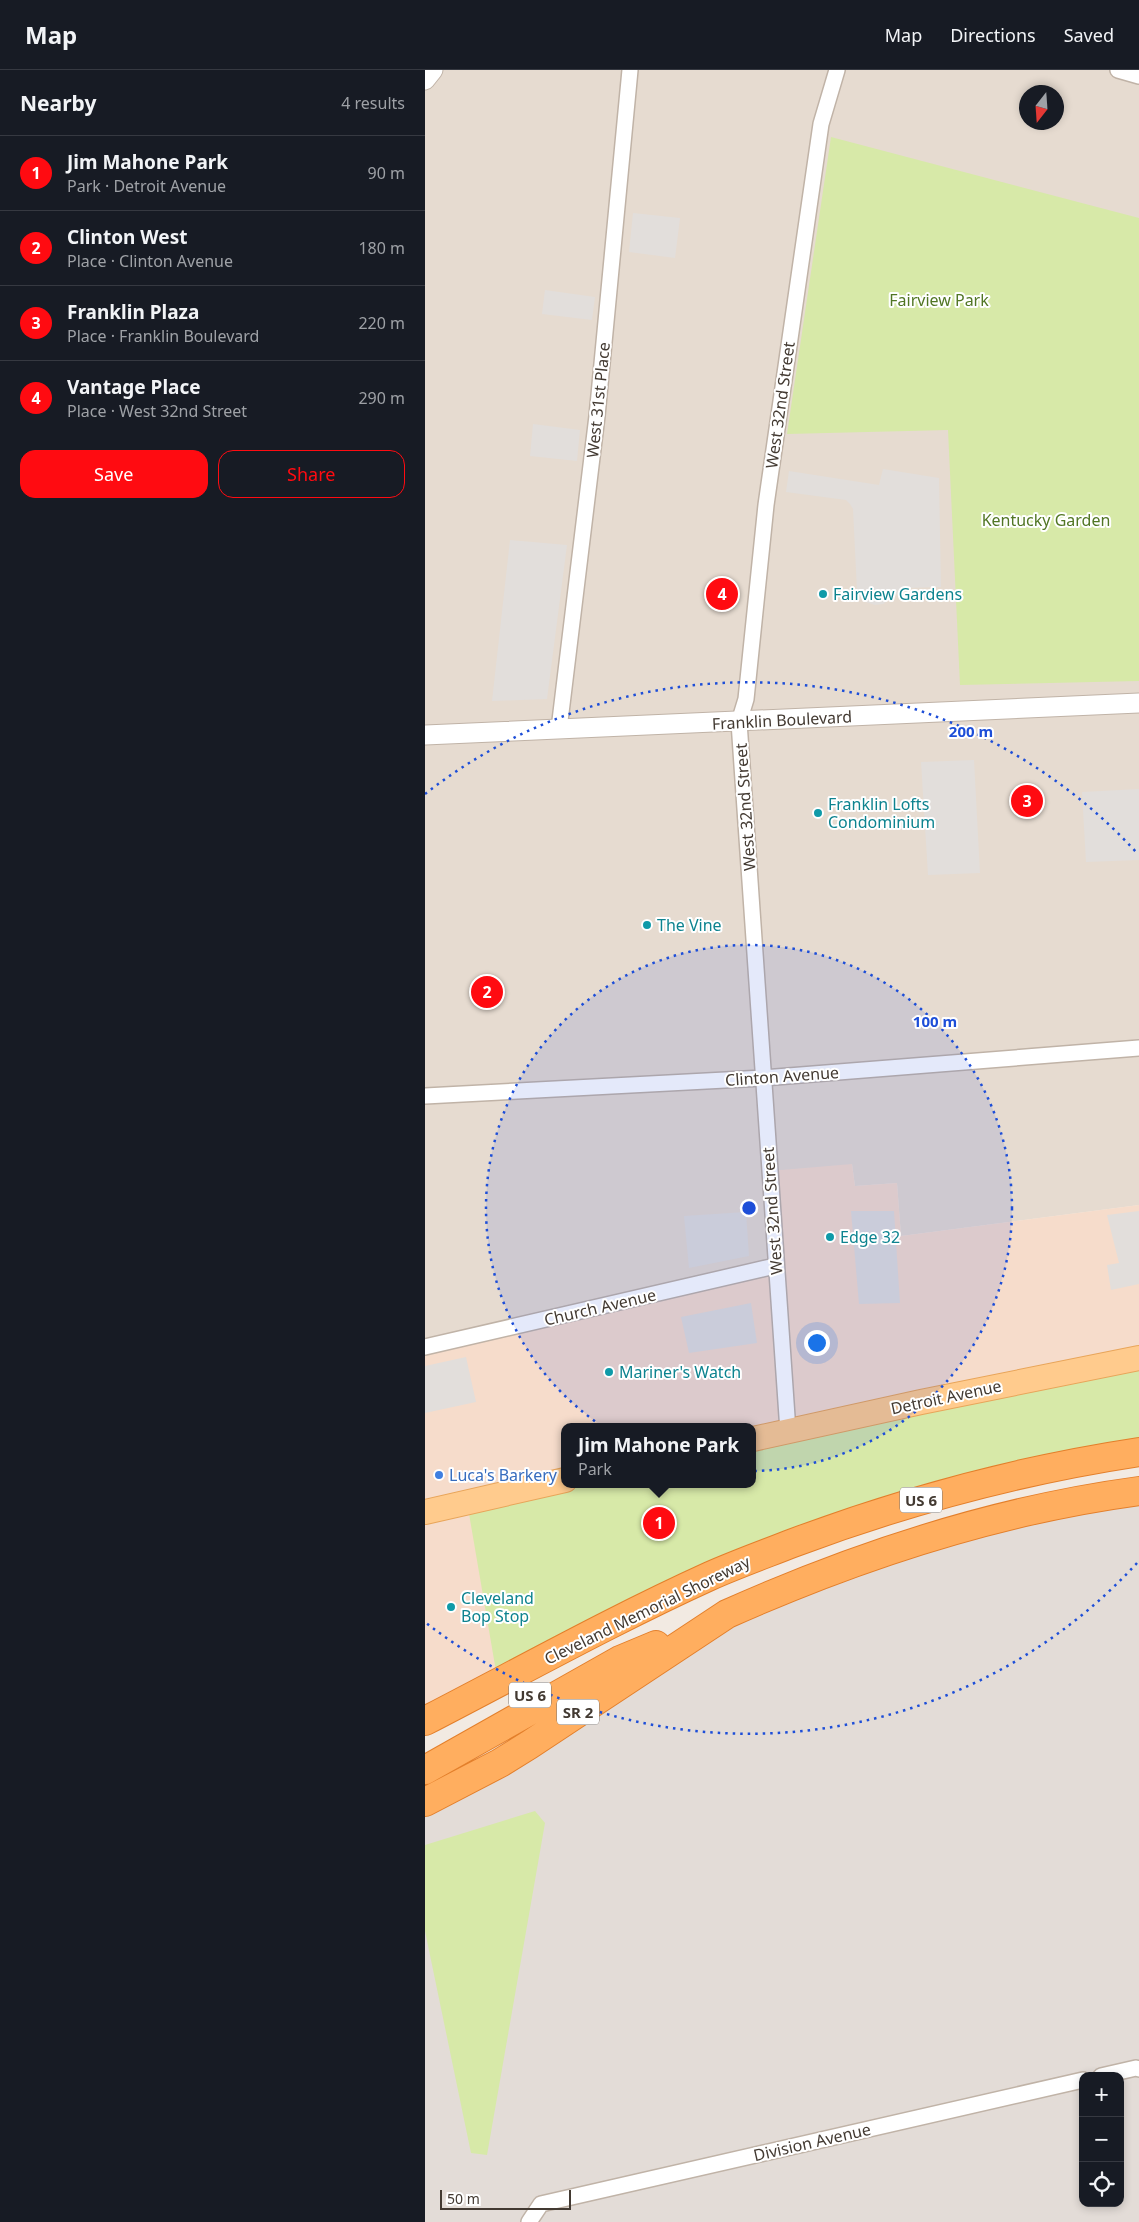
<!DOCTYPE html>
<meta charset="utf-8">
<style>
:root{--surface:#171b24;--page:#242831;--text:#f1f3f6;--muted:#9ea1a6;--line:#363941;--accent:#ff0b11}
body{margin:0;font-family:"Noto Sans",sans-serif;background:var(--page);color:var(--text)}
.controls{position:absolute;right:15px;bottom:15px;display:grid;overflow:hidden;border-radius:10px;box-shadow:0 2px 8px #0003}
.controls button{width:45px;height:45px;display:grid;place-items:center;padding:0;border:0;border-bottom:1px solid var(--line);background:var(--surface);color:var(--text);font:25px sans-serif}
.compass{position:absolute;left:594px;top:15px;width:45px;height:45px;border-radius:50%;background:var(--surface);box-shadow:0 2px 8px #0003;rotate:197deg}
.scale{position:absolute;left:15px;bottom:12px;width:131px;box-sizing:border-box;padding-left:5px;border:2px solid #433a32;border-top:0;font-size:14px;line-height:18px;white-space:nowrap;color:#433a32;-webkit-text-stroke:4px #fff;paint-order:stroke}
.you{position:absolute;left:391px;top:1272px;width:18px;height:18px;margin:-12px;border:4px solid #fff;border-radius:50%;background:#1a73e8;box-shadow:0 0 0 8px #1a73e833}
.badge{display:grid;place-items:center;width:32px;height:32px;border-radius:50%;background:var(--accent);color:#fff;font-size:16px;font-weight:700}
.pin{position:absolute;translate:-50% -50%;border:2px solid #fff;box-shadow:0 1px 5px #0006}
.popup{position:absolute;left:136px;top:1353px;width:195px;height:65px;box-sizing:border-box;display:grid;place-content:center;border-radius:10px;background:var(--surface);filter:drop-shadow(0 1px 4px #0005);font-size:16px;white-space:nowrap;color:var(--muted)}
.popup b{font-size:19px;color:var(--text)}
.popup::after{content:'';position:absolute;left:50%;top:100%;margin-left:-10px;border:10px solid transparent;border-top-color:var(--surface)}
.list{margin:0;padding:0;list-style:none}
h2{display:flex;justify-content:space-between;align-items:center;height:65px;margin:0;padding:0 20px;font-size:21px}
h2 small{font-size:16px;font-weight:400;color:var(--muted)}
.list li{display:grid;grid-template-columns:32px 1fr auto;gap:15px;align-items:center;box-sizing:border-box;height:75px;padding:0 20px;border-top:1px solid var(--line)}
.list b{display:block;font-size:19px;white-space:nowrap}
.list p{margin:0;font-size:16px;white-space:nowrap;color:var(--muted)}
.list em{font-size:16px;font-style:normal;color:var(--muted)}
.actions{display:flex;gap:10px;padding:15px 20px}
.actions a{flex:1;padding:11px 0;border:1px solid var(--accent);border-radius:15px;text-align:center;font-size:18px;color:var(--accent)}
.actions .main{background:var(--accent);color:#fff}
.icon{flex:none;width:28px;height:28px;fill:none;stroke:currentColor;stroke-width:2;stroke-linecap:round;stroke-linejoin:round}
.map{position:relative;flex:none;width:714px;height:2152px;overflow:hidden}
header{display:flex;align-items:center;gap:30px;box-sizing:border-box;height:70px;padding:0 25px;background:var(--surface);border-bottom:1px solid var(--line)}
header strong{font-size:24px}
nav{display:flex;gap:28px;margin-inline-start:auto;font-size:18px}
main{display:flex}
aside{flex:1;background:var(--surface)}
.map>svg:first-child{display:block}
.residential{fill:#e6dbd0;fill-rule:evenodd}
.commercial{fill:#f6dccb}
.industrial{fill:#e3dcd7;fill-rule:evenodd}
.green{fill:#d7e9a8}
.parking{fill:#e2dedb}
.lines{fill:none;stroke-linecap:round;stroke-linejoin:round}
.minor-casing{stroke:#c0b3a7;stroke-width:18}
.tertiary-casing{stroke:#c0b3a7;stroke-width:21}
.primary-casing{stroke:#e8a55a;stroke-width:26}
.motorway-casing{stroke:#e37f2b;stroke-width:30}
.minor{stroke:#fff;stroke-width:15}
.tertiary{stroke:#fff;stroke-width:19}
.primary{stroke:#ffcb8d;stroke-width:24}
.motorway{stroke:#ffae5f;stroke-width:28}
.ring{fill:none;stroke:#1d4ed8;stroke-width:2.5;stroke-dasharray:2.5 5}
.culture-dot{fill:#0f9aa8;stroke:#fff;stroke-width:2}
.shop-dot{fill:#3f7fe0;stroke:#fff;stroke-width:2}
.labels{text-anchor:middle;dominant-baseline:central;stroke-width:4;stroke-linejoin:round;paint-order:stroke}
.shield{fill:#fff;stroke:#7b7570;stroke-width:1}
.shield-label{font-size:15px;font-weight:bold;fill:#433a32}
.park-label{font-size:16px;fill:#517624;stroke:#fff}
.street-label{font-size:16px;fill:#433a32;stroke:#fff}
.culture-label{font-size:16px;fill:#0d838f;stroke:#fff;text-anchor:start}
.shop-label{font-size:16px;fill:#366cbe;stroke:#fff;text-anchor:start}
.centre{fill:#1d4ed8;stroke:#fff;stroke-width:2.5}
.ring-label{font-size:15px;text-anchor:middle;font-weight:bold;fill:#1d4ed8;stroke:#fff;stroke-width:4;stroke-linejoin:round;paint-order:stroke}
</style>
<header>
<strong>Map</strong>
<nav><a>Map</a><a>Directions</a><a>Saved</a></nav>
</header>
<main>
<aside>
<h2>Nearby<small>4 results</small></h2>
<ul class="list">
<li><span class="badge">1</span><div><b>Jim Mahone Park</b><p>Park · Detroit Avenue</p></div><em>90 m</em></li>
<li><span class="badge">2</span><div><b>Clinton West</b><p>Place · Clinton Avenue</p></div><em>180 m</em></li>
<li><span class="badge">3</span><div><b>Franklin Plaza</b><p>Place · Franklin Boulevard</p></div><em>220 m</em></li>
<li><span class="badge">4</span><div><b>Vantage Place</b><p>Place · West 32nd Street</p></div><em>290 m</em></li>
</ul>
<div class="actions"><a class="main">Save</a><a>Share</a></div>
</aside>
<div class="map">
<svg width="714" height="2152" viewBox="0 0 714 2152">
<rect width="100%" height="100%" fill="#f2eae2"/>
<!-- residential -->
<path class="residential" d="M0,0h714v1135l-238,31 -4,-53 -42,3 -3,-22 -77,102 -350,81zM602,22h30v30h-30z"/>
<!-- commercial -->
<path class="commercial" d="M427,1094l3,22 42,-3 4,53 238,-31v153l-386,81v-12h-188v53l-67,203 -73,38v-374l350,-81 -6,-95z"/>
<!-- industrial -->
<path class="industrial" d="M714,1421v731h-714v-420l337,-204zM658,2006h37v127h-37z"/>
<!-- green -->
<path class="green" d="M406,67l308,81v463l-179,4 -12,-255 -161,4z
M714,1288v94l-242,55 -399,176 -31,-181 98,-18h188v-45z
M110,1741l10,12 -58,332 -16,-2 -46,-222v-86z"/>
<!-- parking -->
<path class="parking" d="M208,143l47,5 -5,40 -46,-6z
M120,220l50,7 -3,23 -50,-6z
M108,354l47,6 -3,31 -47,-5z
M458,399l56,9 2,109 -35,1 -23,16 -8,1 -12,-4 -6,-10 -4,-82 -3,-5 -4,-4 -60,-8 3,-21 90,14z
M85,470l57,5 -20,154 -55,2z
M549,690l6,113 -52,2 -7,-113z
M714,719v71l-53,2 -4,-70z
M426,1141h43l6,92 -41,1z
M714,1141v73l-28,6 -4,-25 12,-2 -12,-48z
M321,1142l3,44 -60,12 -5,-52z
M326,1233l6,40 -68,10 -8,-36z
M41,1287l10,45 -51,11v-47z"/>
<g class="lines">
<defs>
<path id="minor" d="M693,0l21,6
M134,659l38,-313 33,-346
M0,1026l338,-18 376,-30
M0,1277l350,-81
M363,1361l-49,-709 7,-23 20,-194 55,-381 16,-54
M676,2006l35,-8 3,1
M104,2152l12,-18 542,-124"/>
<path id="tertiary" d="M0,10l8,-10
M0,665l714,-32"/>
<path id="primary" d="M328,1369l168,-37 218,-44
M0,1442l140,-32"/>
<path id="motorway" d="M0,1651c95,-49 188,-101 285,-145 27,-12 55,-22 83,-33 112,-42 227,-73 346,-91
M0,1700l195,-110 36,-15
M0,1732l75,-39 29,-18 198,-131c130,-58 270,-104 412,-123"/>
</defs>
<!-- minor casing -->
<use href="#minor" class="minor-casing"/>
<!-- tertiary casing -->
<use href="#tertiary" class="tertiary-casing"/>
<!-- primary casing -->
<use href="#primary" class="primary-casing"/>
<!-- motorway casing -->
<use href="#motorway" class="motorway-casing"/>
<!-- minor -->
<use href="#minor" class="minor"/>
<!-- tertiary -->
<use href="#tertiary" class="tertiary"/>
<!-- primary -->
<use href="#primary" class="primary"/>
<!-- motorway -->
<use href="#motorway" class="motorway"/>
</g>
<!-- distance rings -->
<circle cx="324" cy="1138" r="263" fill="#1d4ed8" fill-opacity=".12"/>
<g class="ring">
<circle cx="324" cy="1138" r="263"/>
<path d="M712 1493A526 526 0 0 1 0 1552M0 724A526 526 0 0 1 712 783"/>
</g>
<!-- markers -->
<g class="culture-dot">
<circle cx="398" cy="524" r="5"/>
<circle cx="393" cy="743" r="5"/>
<circle cx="222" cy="855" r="5"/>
<circle cx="405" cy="1167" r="5"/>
<circle cx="184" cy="1302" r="5"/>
<circle cx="26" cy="1537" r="5"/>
</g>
<circle class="shop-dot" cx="14" cy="1405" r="5"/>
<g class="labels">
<!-- shield labels -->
<g class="shield">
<rect x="475" y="1417.5" width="42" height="25" rx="4"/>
<rect x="84" y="1612.5" width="42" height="25" rx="4"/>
<rect x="132" y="1629.5" width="42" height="25" rx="4"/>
</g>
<g class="shield-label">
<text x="496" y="1430">US 6</text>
<text x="105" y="1625">US 6</text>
<text x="153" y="1642">SR 2</text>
</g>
<!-- park labels -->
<g class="park-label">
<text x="514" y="230">Fairview Park</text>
<text x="621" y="450">Kentucky Garden</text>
</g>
<!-- street labels -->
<g class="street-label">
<text transform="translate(173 330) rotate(-84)">West 31st Place</text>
<text transform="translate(355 335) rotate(-82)">West 32nd Street</text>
<text transform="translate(357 650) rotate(-3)">Franklin Boulevard</text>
<text transform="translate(320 737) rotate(-94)">West 32nd Street</text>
<text transform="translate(357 1006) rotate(-4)">Clinton Avenue</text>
<text transform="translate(347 1141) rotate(-94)">West 32nd Street</text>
<text transform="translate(175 1237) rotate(-13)">Church Avenue</text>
<text transform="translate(521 1327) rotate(-12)">Detroit Avenue</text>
<text transform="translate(222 1540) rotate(-26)">Cleveland Memorial Shoreway</text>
<text transform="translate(387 2072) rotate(-13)">Division Avenue</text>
</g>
<!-- culture labels -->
<g class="culture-label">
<text x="408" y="524">Fairview Gardens</text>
<text x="403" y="734">Franklin Lofts<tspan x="403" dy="18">Condominium</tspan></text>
<text x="232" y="855">The Vine</text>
<text x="415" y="1167">Edge 32</text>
<text x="194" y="1302">Mariner's Watch</text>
<text x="36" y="1528">Cleveland<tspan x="36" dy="18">Bop Stop</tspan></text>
</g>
<!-- shop labels -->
<g class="shop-label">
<text x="24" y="1405">Luca's Barkery</text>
</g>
</g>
<circle cx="324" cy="1138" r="8" class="centre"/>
<g class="ring-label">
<text x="546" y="667">200 m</text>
<text x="510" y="957">100 m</text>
</g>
</svg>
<div class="controls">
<button>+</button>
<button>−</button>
<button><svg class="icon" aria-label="locate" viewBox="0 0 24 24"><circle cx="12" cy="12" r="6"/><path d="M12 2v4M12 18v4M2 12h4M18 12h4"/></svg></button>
</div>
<svg class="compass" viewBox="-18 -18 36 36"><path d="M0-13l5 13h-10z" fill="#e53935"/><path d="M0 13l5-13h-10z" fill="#9ea1a6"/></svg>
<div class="scale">50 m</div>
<div class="you"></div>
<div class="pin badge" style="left:234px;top:1453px">1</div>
<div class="popup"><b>Jim Mahone Park</b>Park</div>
<div class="pin badge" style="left:62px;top:922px">2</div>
<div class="pin badge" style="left:602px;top:731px">3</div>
<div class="pin badge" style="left:297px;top:524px">4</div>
</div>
</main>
